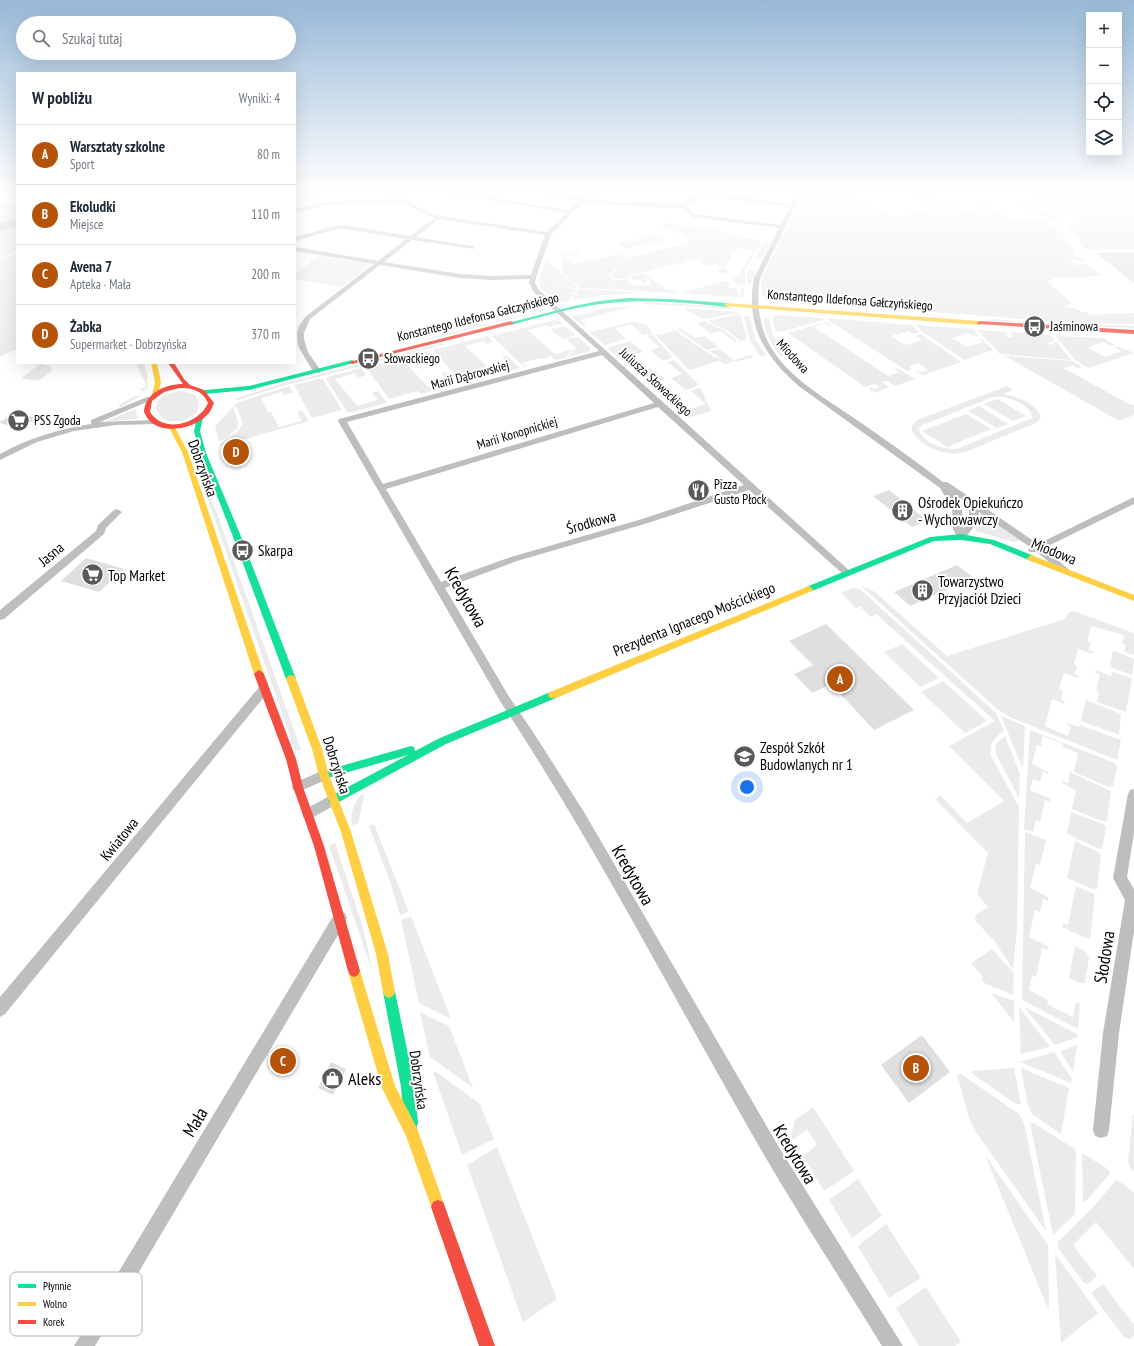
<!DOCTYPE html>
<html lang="pl">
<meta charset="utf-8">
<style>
:root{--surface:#fff;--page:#f2f2f3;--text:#1f2937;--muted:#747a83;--line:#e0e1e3;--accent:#b45309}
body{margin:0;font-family:"PT Sans Narrow",sans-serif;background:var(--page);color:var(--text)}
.controls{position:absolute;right:12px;top:12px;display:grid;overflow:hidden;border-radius:0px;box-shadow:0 4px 16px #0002}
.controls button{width:36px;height:36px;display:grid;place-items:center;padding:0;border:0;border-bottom:1px solid var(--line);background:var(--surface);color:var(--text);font:20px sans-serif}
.you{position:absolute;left:747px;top:787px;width:14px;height:14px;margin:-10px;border:3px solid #fff;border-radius:50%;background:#1a73e8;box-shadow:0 0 0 6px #1a73e833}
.badge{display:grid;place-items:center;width:26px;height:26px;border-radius:50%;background:var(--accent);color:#fff;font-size:13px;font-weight:700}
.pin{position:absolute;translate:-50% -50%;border:2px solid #fff;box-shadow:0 1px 4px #0006}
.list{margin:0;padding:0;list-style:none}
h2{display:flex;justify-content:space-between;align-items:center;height:52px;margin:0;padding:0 16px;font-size:17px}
h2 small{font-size:13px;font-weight:400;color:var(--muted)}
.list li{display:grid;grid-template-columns:26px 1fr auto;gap:12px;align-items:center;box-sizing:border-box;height:60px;padding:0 16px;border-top:1px solid var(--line)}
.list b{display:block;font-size:15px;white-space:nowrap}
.list p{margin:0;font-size:13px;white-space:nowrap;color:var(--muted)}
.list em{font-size:13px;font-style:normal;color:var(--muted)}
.icon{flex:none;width:22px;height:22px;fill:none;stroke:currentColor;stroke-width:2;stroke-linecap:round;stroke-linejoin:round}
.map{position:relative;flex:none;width:1134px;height:1346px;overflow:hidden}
.search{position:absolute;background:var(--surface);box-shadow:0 4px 16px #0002;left:16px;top:16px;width:280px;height:44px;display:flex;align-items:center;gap:10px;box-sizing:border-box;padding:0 14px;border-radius:22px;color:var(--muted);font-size:15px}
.panel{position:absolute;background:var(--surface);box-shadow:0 4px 16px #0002;left:16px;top:72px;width:280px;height:292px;border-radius:0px}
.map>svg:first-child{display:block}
.green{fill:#ebebeb;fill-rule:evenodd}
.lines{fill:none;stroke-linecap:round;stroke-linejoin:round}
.river{fill:#bebebe;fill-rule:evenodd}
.building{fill:#dfdfdf}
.street{fill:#bebebe;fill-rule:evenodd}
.fast{fill:#16e098;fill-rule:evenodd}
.slow{fill:#ffcf43;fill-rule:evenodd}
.jam{fill:#f24e42;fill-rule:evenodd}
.labels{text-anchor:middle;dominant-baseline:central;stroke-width:4;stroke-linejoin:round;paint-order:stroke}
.far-street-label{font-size:13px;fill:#000;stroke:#fff}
.far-poi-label{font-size:13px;fill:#000;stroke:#fff;text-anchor:start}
.street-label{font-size:15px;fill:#000;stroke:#fff}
.poi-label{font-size:15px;fill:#000;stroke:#fff;text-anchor:start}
.near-street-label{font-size:18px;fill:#000;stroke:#fff}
.near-poi-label{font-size:18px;fill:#000;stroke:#fff;text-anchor:start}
.key{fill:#fff;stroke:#b2b2b2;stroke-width:1}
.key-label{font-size:11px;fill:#000}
</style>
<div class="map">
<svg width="1134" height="1346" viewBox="0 0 1134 1346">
<rect width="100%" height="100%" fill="#fff"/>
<!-- green -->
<path class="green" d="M295,191h36l1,1 -16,3 -17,10 -4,-2v-3l6,-5h-6z
M833,191h12l-2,1c6,3 11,2 17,5l-8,2 19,9 5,-1 19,11 35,-8 -8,-4 8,-2 -21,-11 -15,-2h29l47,22 11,-3 -7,-3 11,-3 7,4 -3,1 31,13h24l8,3h-1l12,9 5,10 5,5v4l5,4 9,3 -10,1 -3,-2 -5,1 6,5 12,-1 15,12 -51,2 2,2 -6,1 26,23 -8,1 3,3h8l5,4h6l4,3 43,-2v11l-73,-2 -293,-23 -7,-5v-11l3,-10 37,-74 8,-3 15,3 1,-2 5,1z
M1067,191h67v8l-51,13 -38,-16z
M1042,197l39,16 -29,6 -39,-16 6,-2 31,14 11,-3 -30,-13z
M1134,201v49h-48l-5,-5 -5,-10 -14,-11 5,2 15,-4 -11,-5z
M0,204h17v47l-17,7z
M663,222l72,12 -1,1 -51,-1 -8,-4 -5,1 -9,-6z
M656,235l9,5 -39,9 -8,-6z
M683,235l50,1 29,4 -17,31v14h-7l-7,-6 3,-3h5l14,-25 -17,-3 -12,20 4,3 -2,4 -7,-3v-2l3,-2 -6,-4 -9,2 -10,-7 -9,2 -2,-1 -3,1 2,1 -26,6 -5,-1 2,2 -25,6 -3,4h-12l-6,-3 7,-6 -1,-1 -8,6h-9l10,1 6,4 -6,4 8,-4h11l7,7h1l-2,-2 17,1 -1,-7h-4v4l-16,-4 2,-3 12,-3 23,17h4l6,3 -98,-5 -17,-16 1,-17 15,-3 2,2 -15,3 9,7 44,-10 6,4 68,-15 -9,-7 -17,3z
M766,240l4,3 -8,15h-6l-6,12 6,1 -5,12 -3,2 -1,-12 16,-30z
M17,253v96l-17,8v-98z
M320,256l49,8 1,2 -21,15 -7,-1 6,2 -6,5 -47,-8v-6z
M546,259l30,28v1l-36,-2 -1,-7z
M726,281l5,4 -3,1 3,2 6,1v4h-7l11,1v-7l3,1v9l-57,-3 -4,-2z
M540,287l1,-1 36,3 -9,12 -12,2z
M579,289l56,3 2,1 -41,3 -26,5z
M643,302l89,5v2l-89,-5z
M635,306l-54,14 5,6 -2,1 -11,-9v-2l33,-8z
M685,308l51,4 2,1 -34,6 -18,-9z
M538,311h4l-111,28 -10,1z
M740,314l7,25 -6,2 -13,-10 -20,-10z
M780,315l41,3 3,2 -44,12 -5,-2 -3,-13z
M746,316l4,1 5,22 11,16 -2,1 -5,-1 -9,-15 -6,-23z
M764,318h5l4,17 12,20 -5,1c-8,-11 -17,-25 -16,-38z
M827,318l85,7 7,7 -6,2 -5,-3 -17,5 14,9 17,-5 -6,-4 5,-2 40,28 -38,13 -7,-4 6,1 6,-2 -9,-7 -10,3 3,3 -5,2 -79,-51z
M992,319l71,5 71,2v2l-67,-2 -84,-6z
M555,320l5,1 3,3 -14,3 -3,-2 -18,5 27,24 19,-5 -9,9 -10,2 -4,-4 -9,3 -2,-1 -17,5 3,4h-2l-32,-31z
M704,321l21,10 12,10 -2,1 -15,-11 -9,3 -14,-11z
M632,322l15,3 5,8 -9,2 -12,-11 -17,4 12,11 -22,6 -15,-13z
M826,322l6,4h-3l-5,-3 -10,4 74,49 11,-4 -5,-3 3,-1 18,11 -20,7 -8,-5 -5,1 7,5 -14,6 -6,-4 2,-2 3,2 6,-2 -5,-3 -10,3 -77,-54z
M916,325l57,4 6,7 -3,1 -8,-4 -16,5 15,9 16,-5 -4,-3 2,-1 12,12 -29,10 -40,-27z
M565,326l11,9 -12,4 -3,-2h-2l-9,-8z
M672,328l42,29 18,5 -7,2 -6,-3 -30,9 -34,-36 1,-1 2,2 16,-4z
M680,328l15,10 9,-2 15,11 -12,3 -30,-21z
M977,330l30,2 1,3h-2l1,2h6l-3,-5 40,3 5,5 -8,3 4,2 6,-3 14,18 -71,-6z
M652,334l20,23 -1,1 -8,3 -13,-11 10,-3 -13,-11z
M488,336l5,6 -6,2 -4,-3 -18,5 26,24 19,-5 -8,-8 5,-1 13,12 -34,9 -4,-3 -22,6 -27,-30z
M1056,336l47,2 12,7 -4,1 -8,-4 -15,6 18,9 15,-6 -7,-4 4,-1 16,7 -45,15 -14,-8z
M578,337l13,11v3l-23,6 8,-9 -9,-9z
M630,341l13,11 -10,3 15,12 -14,2c-9,-9 -18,-14 -27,-21z
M443,343v2l-164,42 -41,13 -4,-1 44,-14z
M719,349l15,11 16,-5 4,2c-19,6 -28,7 -44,-6z
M428,351l5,7 -6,2 -3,-4 -20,5 24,26 20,-6 -7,-8 5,-1 12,12 -37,10 -3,-3 -29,8 -23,-32z
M1005,356l67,5 10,6 -4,1 -6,-3 -9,3 68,37h3v10l-15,6z
M674,360l24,24 -3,3 -9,3 -15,-12 11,-4 -15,-12z
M139,363h5l4,14 -1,2 1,8 -9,10 -18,10 -3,-2 17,-9h4l5,-6h-6l8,-3v-3l-10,-19 4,-1z
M40,364l11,2 1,5 -14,10 -17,-3z
M361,368l5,7 -8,3 -3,-5 -20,6 22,27 21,-6 -6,-7 6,-2 9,12 -39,10 -22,-34 2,-2z
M651,368l14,11 -10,4 13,12 -7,1c-9,-8 -14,-16 -22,-24z
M319,379h4l19,31 -30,8 -18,-33z
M289,386l4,7 -9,2 -2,-3 -21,6 7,14h3l8,15 23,-6 -5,-9 5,-2 7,11 -89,25v-2l17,-12 6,-9 -6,-15 -3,-2 5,-4z
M1007,386l6,4 -9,4c13,3 31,8 37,23l-3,5 -72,30c-19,5 -45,-4 -54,-21v-6l5,-5zM993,397c14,-2 29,5 38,15l1,6 -75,31c-12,1 -37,-6 -38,-21l3,-3z
M698,388l3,1 10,22 -23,7 -3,-4 -7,-2 -13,-12 7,-4 16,14 18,-6 -15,-13z
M183,391l12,4c15,20 -17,32 -31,24 -4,-3 -6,-6 -8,-11 0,-13 16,-16 27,-17z
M998,399l28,17 -13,5 -29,-17z
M979,406l29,18 -11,4 -29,-17z
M233,407l5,14v6l-8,8 -11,7 -4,-16z
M135,409l3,10 -34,3z
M966,414l25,15 -44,18 -25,-16z
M195,452l106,298 -6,1 -103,-298z
M981,513l36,25 2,3 -5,1 -36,-10 -4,-5 6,-8z
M860,585l15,7 72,64 118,-37 3,-6 5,-2 61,22v22l-10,-3 2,-7 -4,-2 2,-8 -33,-9 -4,15 4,1 -2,8 4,2 -1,2 -14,-5 -4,15 3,2 -2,8 4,2 -1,2 -14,-5 -5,16 4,2 -2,9 4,2 -1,2 -12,-5 -7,27 23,10 3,-9 -4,-2v-2l12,4 1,-2 41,15 -4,20 -105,-42 -15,-9z
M852,588l8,1 136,124 8,18c-10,7 -15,12 -13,25l28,51 -2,122 -4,40 -18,-27 -20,-22 1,-6 12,-7 -11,-13 11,-41 -53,-54 5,-4 27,28 37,-22 -55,-55 46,-25 -119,-107 -5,3 -11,-11 -4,2 -15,-15z
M902,644l37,34 -19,9 -36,-35z
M1113,650l21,9 -2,16 -22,-8z
M1096,670l15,6 1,-4 20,6 -6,34 -29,-10 2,-9 -3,-1 4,-18 -5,-1z
M943,681l44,40 -22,12 -44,-41z
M1086,700l35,14 -2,21 -38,-14z
M1001,716l24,10 -2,43z
M1030,730l85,33 2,4 -4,19 -5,1 -34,-15 4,-19 -16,-6 1,-3 -20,-8 -2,10 -4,-1 -5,19 16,8v2l-5,-2 -3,10 -7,-3 -3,11 21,9 -1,3 -5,-2 -5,22 -4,-2 -3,12 -9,-3z
M1005,736l15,38 -1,24 -24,-46 1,-8z
M1070,772l41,19 -4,30h-5l-30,-12 4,-19 -14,-7 1,-2 5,2z
M362,794h2v3l-5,23 -1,3 -6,3c-2,-12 1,-23 10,-32z
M1071,812l32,12 3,3 -4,22h-3l-32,-15z
M374,824l35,88 -9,3 -10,-34 -21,-55z
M1025,832l21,8 -6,25 -4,-1 -6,24 18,9v4l-5,-2 -3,13 -5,-2 -6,27 20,10 -1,3 -6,-2 -6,29 -4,-2 -3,15 19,10 -1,4 26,13 3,-15 4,2 -2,25 -56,-29z
M1075,841l23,11 3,3 -4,34h-4l-26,-11z
M335,843l27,81 11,49 -44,-127z
M1076,886l18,8 1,3 -5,42 -5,-1 -23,-11 1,-4 5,2z
M411,916l40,103 -32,-16 -18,-83z
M1075,946l11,6 3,6 -4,25h-6l-10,-5z
M992,949l22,24 -1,22 -27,-11 -5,-5 2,-2 -12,-14z
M991,993l23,8v21z
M1019,1007l31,40 -29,7z
M1024,1007l53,27 1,3 -23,8z
M420,1012l29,14 24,62 -43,-31z
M1077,1045l-4,27 -13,-21z
M1054,1052l18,27 -1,4 -51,-21z
M1014,1068l7,36h-5l-45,-31 1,-2z
M1021,1068l48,20 -8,46 -29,-20 -4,-9z
M433,1072l5,1 42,31 14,35 -32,16z
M957,1074h4l58,40 5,9 22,108 -70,-99 -7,-14z
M813,1107l41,64 -30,20 -21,-35 14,-11 -10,-16 -14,11 -2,-5 4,-15z
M1133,1115h1v56l-4,-2 -2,-8z
M1030,1123h4l42,27 -1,64 -22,21z
M497,1147l60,152 -34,23 -56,-157z
M1082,1153l26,16 2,5 -25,28h-2z
M985,1155l63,90 1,66z
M858,1179l24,37 -30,22 -23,-38z
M1116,1180l9,5 9,8v76l-38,-47 -23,23 24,31 -9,8 -4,-1 -26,-35v-6l37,-37z
M886,1224l35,54 -32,20 -31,-52z
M1055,1254l43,59 -37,30z
M1103,1284l31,41v11l-4,3 -6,-2 -33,-44z
M926,1287l35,55 -6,4h-36l-23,-38z"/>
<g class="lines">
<!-- river -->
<path class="river" d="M17,219v8l-17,4v-8z"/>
</g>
<!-- building -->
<path class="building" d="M1134,252v31l-38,-30z
M14,413l6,1 16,4 -15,11 -21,-6v-1z
M889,490l39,31 -16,6 -39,-31z
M86,558l38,11 -25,23 -38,-11z
M957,565l17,13 -64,28 -16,-14z
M826,624l88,86 -40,20 -43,-46 -19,9 -18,-19 19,-9 -24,-24z
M922,1035l28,37 -41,31 -28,-38z
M331,1062l15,7 -13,26 -15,-7z"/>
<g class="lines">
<!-- street -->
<path class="street" d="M403,191h6l-1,10 26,14 113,17 19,-19 -128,-22h13l118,19 10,-10 -22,-2 -10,-5v-2h4l7,4 24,2 6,-6h5l-6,7 34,4 61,2 18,-13 91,13c5,-9 12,-13 22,-13l-8,4 -7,6 -38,77c-4,23 -1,51 12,71 18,29 51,48 79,67 31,21 62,43 92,66h4l26,17 3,1 2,3 60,41 96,-47v7l-90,44 23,20 2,2 -2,2h-6l-24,-20h-7l-2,-2 2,-3 -51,-35c-1,11 -8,19 -15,27h-6l-5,-10 -1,-21 -12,-20 -140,-101c-35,-30 -55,-61 -46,-109l25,-50 -87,-11 -10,-9 -61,-2 -37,-5 -33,34 -15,42 -1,6 4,7 313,283 -5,3 -3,-1 -95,-85 -101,33 -131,38 -72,27 63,107 27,40 49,77 196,337 123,197h-21c-38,-62 -78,-123 -115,-186 -89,-153 -169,-311 -267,-459l-162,-280 1,-2 260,-68 -65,-59 -5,-9 1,-4 -37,1 -33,-2 -80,-13 -70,54 -6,14v6l4,13 13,19 -1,2h-6l-16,-27 -1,-13 2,-7 6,-9 69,-53 -79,-13v-4l83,14 28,-22 -62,-10 -10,1 -39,11v-4l39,-11 10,-1 66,11 24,-18 -31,-15 -76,2 -32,8v-4l32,-8 76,-2zM701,195l89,12 -9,18 -87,-11 -8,-8zM439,219l106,16 -14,40 -38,1 -33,-2 -76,-12 28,-22 62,9v-2l-2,-1 -56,-9zM602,355l52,48 -271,81 -36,-62zM658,407l86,78 -102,34 -131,38 -70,25 -55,-93zM954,495l15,10v12l-6,12 -1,-21z
M147,397h6l1,2 -54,23 54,-2h3v4l-41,1 -42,6 -37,11 -37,18v-6c29,-16 59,-25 91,-30v-4z
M117,509l5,3 -16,16 -2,6 -100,85 -4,1v-10l96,-79 2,-6 16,-15z
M264,685l4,1 2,3 -2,3 -263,322 -5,3v-20l260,-311z
M324,770l4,1 2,4 -2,4 -30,13 -4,-1 -2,-4 2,-4z
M1134,789v44l-7,44 7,12v42l-15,102 -10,97 -2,6 -6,2 -6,-2 -2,-6 10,-97 22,-133 -12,-22 15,-84 2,-4z
M333,794l4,2 2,4 -2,4 -29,16 -4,-2 -2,-4 2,-4z
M340,911l5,2 2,5 -2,5 -250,423h-21l261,-433z"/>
<!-- fast -->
<path class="fast" d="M627,298l43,1 57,4 3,2 -3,2c-39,-4 -78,-8 -117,-4 -34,3 -66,13 -99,22l-3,-2 66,-17 25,-5z
M352,360l2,1v2l-105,27 -44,4 -3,-2 3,-2 44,-4z
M200,416l3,2 -3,13 6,22 34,81 56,145 -2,3h-6l-2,-3 -54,-145 -32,-81 -6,-22 3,-13z
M961,534l33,6 40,16 1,2 -4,3 -41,-17 -29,-4 -27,1 -122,50 -3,1 -4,-3 1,-2 124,-50z
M553,691l3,1 2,3 -2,3 -110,46 -109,59 -4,2 -4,-2 -1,-3 1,-3 79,-42 -84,24 -4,-1 -1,-3 1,-3 91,-26 3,1 1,4 25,-13z
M389,986l4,2 2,4 20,95 3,36 -2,5 -5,2 -5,-2 -2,-5 -3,-36 -18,-95 2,-4z"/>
<!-- slow -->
<path class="slow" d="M727,303l253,18 3,2 -3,2 -255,-19 -1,-1z
M151,363h6l4,19 -3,12 -3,2 -3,-2 3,-12z
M171,424l3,2 14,26 76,222 -2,2h-6l-2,-2 -72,-222 -14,-26z
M1031,555l103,40v6l-106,-41 -1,-2z
M809,586l4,3 -1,2 -256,107h-6l-2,-3 2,-3z
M291,675l3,1 2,3 26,70 7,26 22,57 37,122 7,38 -2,4 -4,2 -4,-2 -2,-4 -7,-38 -35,-122 -22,-57 -7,-26 -26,-70 2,-3z
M354,965l4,2 2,4 35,115 22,42 28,79 -2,5 -5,2 -5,-2 -27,-76 -24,-48 -34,-117 2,-4z"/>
<!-- jam -->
<path class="jam" d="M12,191h5v3z
M511,321l3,2 -1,1 -161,40 -3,-2z
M980,321l154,9v4l-156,-10 -1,-1z
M168,363h6l10,16 6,6 14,5 10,13c-2,5 -4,10 -8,13 -13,13 -44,19 -57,4 -2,-2 -4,-6 -5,-8 1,-19 21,-28 39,-28zM179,388c13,0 23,2 29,15 -9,21 -44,31 -58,9l2,-11 12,-9z
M259,670l3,2 2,2 32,85 7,28 21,59 36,125 -2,4 -4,2 -4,-2 -2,-4 -34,-125 -21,-59 -7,-28 -32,-85 2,-2z
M438,1200l5,2 2,5 50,139h-16l-48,-139 2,-5z"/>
</g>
<!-- sky -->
<linearGradient id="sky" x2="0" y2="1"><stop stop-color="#97b8d7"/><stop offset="0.5" stop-color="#fff"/><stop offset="1" stop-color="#fff" stop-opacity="0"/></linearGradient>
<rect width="1134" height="380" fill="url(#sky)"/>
<!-- icons -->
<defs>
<symbol id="bus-disc" viewBox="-11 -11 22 22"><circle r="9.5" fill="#595959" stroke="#fff"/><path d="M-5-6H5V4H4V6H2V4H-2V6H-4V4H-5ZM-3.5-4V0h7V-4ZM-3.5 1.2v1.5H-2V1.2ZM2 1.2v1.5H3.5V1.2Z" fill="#fff"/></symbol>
<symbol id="supermarket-disc" viewBox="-11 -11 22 22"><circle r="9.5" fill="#595959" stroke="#fff"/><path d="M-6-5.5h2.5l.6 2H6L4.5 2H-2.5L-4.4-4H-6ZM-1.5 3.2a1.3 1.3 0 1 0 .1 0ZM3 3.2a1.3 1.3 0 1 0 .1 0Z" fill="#fff"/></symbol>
<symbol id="restaurant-disc" viewBox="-11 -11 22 22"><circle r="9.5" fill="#595959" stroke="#fff"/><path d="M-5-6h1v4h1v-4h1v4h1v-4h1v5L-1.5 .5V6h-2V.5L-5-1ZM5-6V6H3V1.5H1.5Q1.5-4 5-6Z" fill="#fff"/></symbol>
<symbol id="building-disc" viewBox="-11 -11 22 22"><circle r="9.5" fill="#595959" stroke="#fff"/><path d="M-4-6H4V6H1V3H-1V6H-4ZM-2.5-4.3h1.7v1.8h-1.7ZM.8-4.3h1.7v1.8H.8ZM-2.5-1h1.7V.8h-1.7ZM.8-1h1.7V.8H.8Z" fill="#fff"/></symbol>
<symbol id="school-disc" viewBox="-11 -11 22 22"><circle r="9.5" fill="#595959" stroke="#fff"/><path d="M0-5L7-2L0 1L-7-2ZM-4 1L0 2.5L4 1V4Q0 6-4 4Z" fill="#fff"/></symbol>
<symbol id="shop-disc" viewBox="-11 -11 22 22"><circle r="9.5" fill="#595959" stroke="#fff"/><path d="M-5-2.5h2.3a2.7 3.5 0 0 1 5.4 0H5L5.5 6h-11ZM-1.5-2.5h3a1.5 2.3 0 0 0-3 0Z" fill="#fff"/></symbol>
</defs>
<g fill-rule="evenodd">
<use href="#bus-disc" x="1022" y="314" width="25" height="25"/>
<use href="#bus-disc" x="356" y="346" width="25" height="25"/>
<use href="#supermarket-disc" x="6" y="408" width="25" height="25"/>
<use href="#restaurant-disc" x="686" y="478" width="25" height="25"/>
<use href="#building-disc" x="890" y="498" width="25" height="25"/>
<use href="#bus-disc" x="230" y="538" width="25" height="25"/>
<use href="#supermarket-disc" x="80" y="562" width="25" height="25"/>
<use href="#building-disc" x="910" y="578" width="25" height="25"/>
<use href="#school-disc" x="732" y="744" width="25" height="25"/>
<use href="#shop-disc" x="320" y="1066" width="25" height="25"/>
</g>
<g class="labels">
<!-- far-street labels -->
<g class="far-street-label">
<text transform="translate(850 300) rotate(4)">Konstantego Ildefonsa Gałczyńskiego</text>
<text transform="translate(478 317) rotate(-14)">Konstantego Ildefonsa Gałczyńskiego</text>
<text transform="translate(793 356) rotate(47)">Miodowa</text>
<text transform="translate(470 375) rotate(-15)">Marii Dąbrowskiej</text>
<text transform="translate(656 382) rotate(43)">Juliusza Słowackiego</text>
<text transform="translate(517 433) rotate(-17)">Marii Konopnickiej</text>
</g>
<!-- far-poi labels -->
<g class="far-poi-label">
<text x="1050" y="326">Jaśminowa</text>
<text x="384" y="358">Słowackiego</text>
<text x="34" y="420">PSS Zgoda</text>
<text x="714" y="484">Pizza<tspan x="714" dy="15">Gusto Płock</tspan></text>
</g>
<!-- street labels -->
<g class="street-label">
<text transform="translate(203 468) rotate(70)">Dobrzyńska</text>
<text transform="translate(591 522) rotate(-16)">Środkowa</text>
<text transform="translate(1054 551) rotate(22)">Miodowa</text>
<text transform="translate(51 554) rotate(-40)">Jasna</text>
<text transform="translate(694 619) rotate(-22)">Prezydenta Ignacego Mościckiego</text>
<text transform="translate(337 765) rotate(72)">Dobrzyńska</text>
<text transform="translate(119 839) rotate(-51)">Kwiatowa</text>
<text transform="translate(419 1080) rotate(82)">Dobrzyńska</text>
</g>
<!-- poi labels -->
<g class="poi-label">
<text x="918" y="502">Ośrodek Opiekuńczo<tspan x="918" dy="17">- Wychowawczy</tspan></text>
<text x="258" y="550">Skarpa</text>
<text x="108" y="575">Top Market</text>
<text x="938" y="581">Towarzystwo<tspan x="938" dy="17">Przyjaciół Dzieci</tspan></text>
<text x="760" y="747">Zespół Szkół<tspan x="760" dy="17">Budowlanych nr 1</tspan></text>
</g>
<!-- near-street labels -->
<g class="near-street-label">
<text transform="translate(466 597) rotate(60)">Kredytowa</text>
<text transform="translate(633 875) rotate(60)">Kredytowa</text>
<text transform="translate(1104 957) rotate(-81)">Słodowa</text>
<text transform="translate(195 1122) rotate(-59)">Mała</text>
<text transform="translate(795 1154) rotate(59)">Kredytowa</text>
</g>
<!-- near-poi labels -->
<g class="near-poi-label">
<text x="348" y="1078">Aleks</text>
</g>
</g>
<!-- legend -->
<rect x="10" y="1272" width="132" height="64" rx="6" class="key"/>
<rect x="18" y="1284" width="18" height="4" fill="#16e098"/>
<rect x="18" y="1302" width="18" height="4" fill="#ffcf43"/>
<rect x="18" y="1320" width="18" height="4" fill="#f24e42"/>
<g class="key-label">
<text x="43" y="1290">Płynnie</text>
<text x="43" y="1308">Wolno</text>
<text x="43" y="1326">Korek</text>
</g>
</svg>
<div class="controls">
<button>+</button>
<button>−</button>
<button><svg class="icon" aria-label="locate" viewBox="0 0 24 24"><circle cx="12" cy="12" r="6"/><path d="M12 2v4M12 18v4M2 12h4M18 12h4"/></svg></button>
<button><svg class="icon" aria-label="layers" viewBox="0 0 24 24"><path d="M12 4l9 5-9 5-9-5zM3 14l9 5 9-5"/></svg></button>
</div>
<div class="you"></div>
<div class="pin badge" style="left:840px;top:679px">A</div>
<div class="pin badge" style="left:916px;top:1068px">B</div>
<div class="pin badge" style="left:283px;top:1061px">C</div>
<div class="pin badge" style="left:236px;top:452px">D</div>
<div class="search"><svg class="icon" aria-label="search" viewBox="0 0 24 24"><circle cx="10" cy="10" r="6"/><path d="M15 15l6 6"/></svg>Szukaj tutaj</div>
<section class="panel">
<h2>W pobliżu<small>Wyniki: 4</small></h2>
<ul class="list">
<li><span class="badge">A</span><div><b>Warsztaty szkolne</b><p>Sport</p></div><em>80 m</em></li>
<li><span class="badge">B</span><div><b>Ekoludki</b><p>Miejsce</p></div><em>110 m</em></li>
<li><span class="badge">C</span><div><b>Avena 7</b><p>Apteka · Mała</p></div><em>200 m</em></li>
<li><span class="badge">D</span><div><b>Żabka</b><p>Supermarket · Dobrzyńska</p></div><em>370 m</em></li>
</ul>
</section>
</div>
